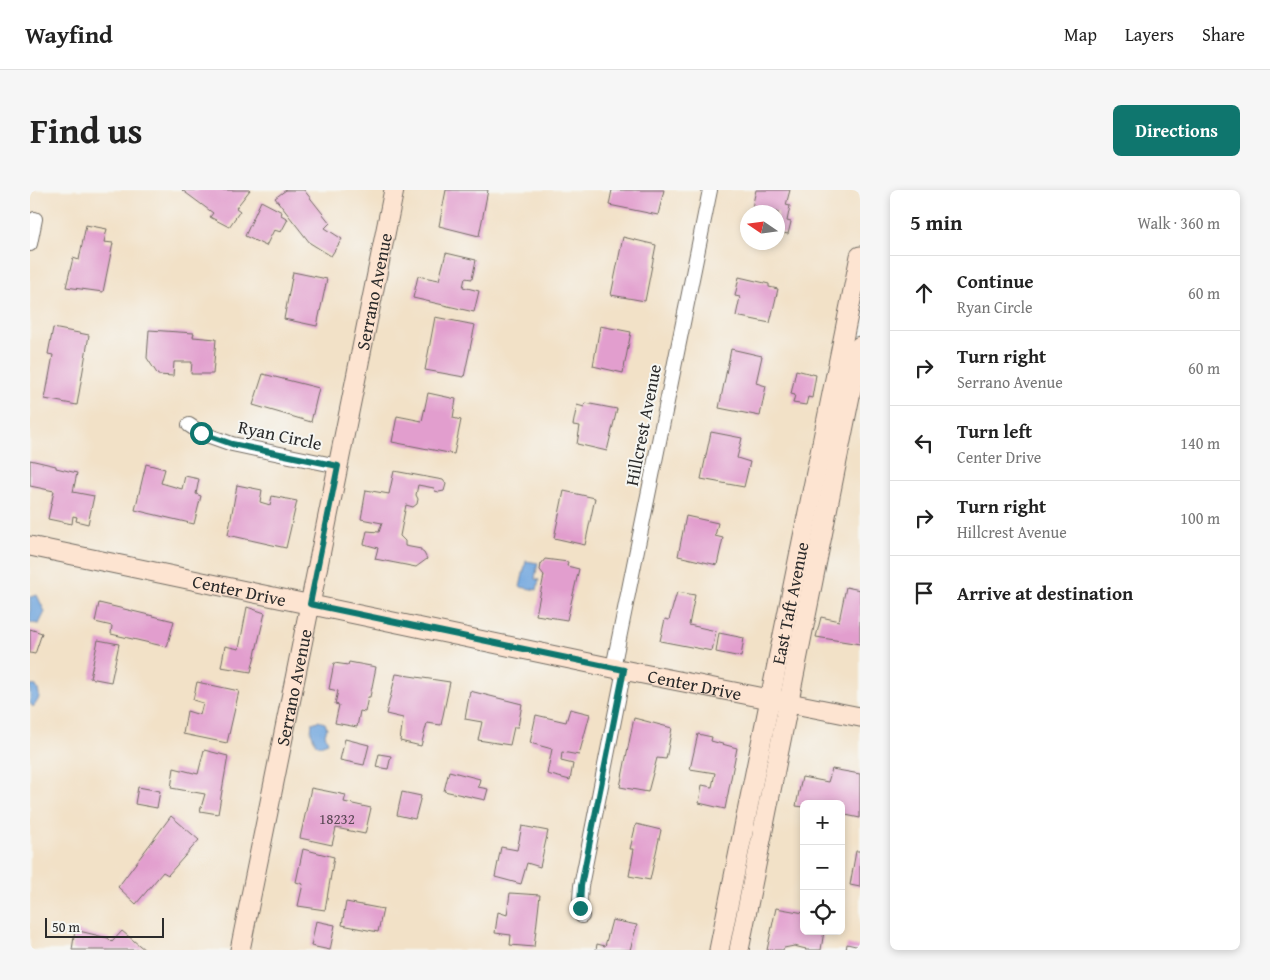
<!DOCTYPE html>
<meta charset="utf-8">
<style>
:root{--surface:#fff;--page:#f6f6f6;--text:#222;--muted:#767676;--line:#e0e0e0;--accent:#0f766e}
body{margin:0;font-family:"Gentium Book Plus",serif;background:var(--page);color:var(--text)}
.controls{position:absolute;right:15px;bottom:15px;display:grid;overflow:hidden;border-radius:8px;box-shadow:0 2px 8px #0003}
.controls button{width:45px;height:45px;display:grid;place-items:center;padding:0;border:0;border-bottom:1px solid var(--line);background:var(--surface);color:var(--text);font:25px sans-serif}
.compass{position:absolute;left:710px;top:15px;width:45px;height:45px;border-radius:50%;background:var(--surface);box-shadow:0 2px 8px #0003;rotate:283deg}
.scale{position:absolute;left:15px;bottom:12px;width:119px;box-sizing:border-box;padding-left:5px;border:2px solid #2b2b2b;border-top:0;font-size:14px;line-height:18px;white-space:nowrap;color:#2b2b2b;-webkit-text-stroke:4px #f6f6f2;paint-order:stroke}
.stop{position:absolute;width:15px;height:15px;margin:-11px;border:4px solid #0f766e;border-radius:50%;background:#fff}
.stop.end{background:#0f766e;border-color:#fff;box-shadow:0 1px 5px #0008}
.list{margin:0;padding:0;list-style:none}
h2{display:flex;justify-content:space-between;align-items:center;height:65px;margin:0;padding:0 20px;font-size:21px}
h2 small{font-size:16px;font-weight:400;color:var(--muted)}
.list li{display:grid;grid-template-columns:32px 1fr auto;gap:15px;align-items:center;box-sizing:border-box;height:75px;padding:0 20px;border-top:1px solid var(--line)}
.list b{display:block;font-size:19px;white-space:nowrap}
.list p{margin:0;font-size:16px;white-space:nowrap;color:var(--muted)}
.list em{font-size:16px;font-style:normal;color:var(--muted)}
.icon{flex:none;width:28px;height:28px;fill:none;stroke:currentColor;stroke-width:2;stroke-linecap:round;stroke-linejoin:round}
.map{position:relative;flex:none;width:830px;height:760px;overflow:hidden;border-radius:8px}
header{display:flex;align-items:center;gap:30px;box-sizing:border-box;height:70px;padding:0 25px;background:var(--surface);border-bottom:1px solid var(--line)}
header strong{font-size:24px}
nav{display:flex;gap:28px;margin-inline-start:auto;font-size:18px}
.intro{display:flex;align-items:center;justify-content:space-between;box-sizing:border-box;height:120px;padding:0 30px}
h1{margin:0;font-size:35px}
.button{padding:12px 22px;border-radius:8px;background:var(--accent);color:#fff;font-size:18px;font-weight:700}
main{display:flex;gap:30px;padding:0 30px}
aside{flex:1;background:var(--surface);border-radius:8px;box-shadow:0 2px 8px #0003}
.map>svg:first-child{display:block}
.water{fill:#71a6de;stroke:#4e6884}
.building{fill:#e29ece}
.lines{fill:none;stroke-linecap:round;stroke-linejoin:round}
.street-casing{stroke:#716b62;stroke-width:16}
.secondary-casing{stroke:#716b62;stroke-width:21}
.street{stroke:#fff;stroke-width:14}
.secondary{stroke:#fde4d1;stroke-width:19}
.route{stroke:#0f766e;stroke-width:6}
.labels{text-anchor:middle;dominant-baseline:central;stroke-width:4;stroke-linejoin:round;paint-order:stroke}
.number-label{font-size:15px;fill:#594854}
.street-label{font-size:18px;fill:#2b2b2b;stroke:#f6f6f2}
</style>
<header>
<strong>Wayfind</strong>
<nav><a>Map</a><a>Layers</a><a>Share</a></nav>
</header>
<div class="intro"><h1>Find us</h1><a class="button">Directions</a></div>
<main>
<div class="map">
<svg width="830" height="760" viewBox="0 0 830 760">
<rect width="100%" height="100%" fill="#f6f6f2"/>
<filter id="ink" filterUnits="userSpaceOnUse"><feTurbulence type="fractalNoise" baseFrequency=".02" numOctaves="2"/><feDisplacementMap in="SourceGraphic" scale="10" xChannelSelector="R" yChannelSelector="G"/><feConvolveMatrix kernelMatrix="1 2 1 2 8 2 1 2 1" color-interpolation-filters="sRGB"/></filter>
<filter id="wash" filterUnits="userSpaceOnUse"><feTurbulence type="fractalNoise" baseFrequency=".0096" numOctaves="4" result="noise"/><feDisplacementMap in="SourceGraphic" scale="20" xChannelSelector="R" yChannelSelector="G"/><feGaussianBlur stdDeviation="1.12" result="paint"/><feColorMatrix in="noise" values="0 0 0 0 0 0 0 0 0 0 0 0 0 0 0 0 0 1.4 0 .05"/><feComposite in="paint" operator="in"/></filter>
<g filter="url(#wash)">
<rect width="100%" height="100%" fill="#f2e1c7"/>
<!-- water -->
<path class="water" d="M496,371l12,2 -3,16 4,1 -2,10 -17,-3z
M7,405l8,17 -6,12 -9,-1v-26z
M0,495l6,1c5,9 4,13 -3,21l-3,-4z
M288,531l7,2 2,5 -2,6 3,8 -8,3 -4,-1 -5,-12 1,-9z"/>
<g id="blocks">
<!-- building -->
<path class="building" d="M152,0h68l-14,18 4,3 -11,16 -19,-10 3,-4z
M256,0h18l26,33 -5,5 17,11 -11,17 -21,-13 -35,-45z
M416,0h42l-9,46 -40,-10z
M582,0h52l-6,25 -49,-10z
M726,0h34l-4,15 4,1 -3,15 4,1 -3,12 -10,-2v-20h-27z
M231,11l21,11 -1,3 7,4 -7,13 -7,-2 -8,16 -21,-10z
M56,35l21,4 -3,13 9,1 -10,49 -37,-5 7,-29 6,2z
M593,47l33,8 -11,56 -34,-6z
M416,63l30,7 -4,19 -7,-1 -2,9 16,4 -5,21 -61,-14 5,-22 21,4z
M263,82l34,7 -10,47 -33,-7z
M709,87l30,7v3l9,2 -8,34 -34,-7 4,-19 -5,-1z
M405,127l40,8 -11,52 -39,-7z
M570,136l31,6 -8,41 -30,-7z
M23,138l36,7 -12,70 -32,-6 8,-44 -5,-1z
M119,140l45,3 -1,4 23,2 -3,35h-22l1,-12h-18l-1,14 -15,-1 -11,-17z
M701,159l31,7 -6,27 10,3 -6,30 -41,-8z
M766,180l20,5 -4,23 -4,-1 -2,8 -13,-2 2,-8 -4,-1z
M233,184l56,14 -8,34 -58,-17z
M398,203l28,6 -3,19 8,2 -7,34 -62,-12 5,-26 25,5z
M555,213l32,6 -10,42 -30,-7 3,-18 -7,-1 4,-20 7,2z
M681,242l31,6 -5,20 13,4 -6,25 -43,-8z
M0,270l26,6v2l21,5 -4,19 21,4 -6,28 -12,-3 1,-4 -4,-1 -1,8 -24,-5 6,-28 -24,-5z
M116,274l19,5 -4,14 21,6 3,-13 14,3 -3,15 5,2 -7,28 -59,-14z
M364,281l49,9 3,4 -2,7 -5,1 -4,-1 -1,-3 -16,-3 -2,10 2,4 -1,5 -4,3 -7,-2 -6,31 5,5v5l16,3v2l3,2 3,6 -11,8 -41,-8 3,-11 -14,-4 3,-13 12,1 3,-9 -21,-4 5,-29 23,4z
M207,295l25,5 -2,12 10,3 2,-9 25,5 -11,47 -58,-13z
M534,301l31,7 -10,47 -31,-7z
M656,326l32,7 -3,13 8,2 -6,27 -39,-9z
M515,369l23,3 -1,4 12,3 -12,51 -31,-5 8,-40 -4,-5 1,-6z
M816,397l14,3v54l-44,-7 5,-20 18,4z
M647,402l18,3 -6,30 27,6 -4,20 -52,-10 5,-22 4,1z
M69,413l75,18 -7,26 -56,-13 1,-8 -17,-4z
M217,417l18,6 -14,59 -30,-5 4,-21 14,3z
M0,439l12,4 -7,21 -5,-1z
M689,443l25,5 -3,19 -25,-5z
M68,450l21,4 -8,38 -21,-4z
M319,472l27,5 -6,30h-2l-3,15 -5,-1 -3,16 -22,-4 4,-18 -4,-1 3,-13 -9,-2 5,-26 14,2z
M366,484l54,8 -9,43 -14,-2 -6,23 -21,-5 3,-23 -17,-4z
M167,492l42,9 -12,52 -44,-9 4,-23 13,4 3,-12 -10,-3z
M440,501l52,13 -4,23h-4l-4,18 -32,-5 4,-18 -17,-3z
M540,519l20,5 -11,41 -17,-3 -1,9 12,3 -3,16 -23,-6 5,-25 -22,-6 6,-28 30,7z
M604,528l38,10 -6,31 -9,-1 -9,34 -28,-5z
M668,544l14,3 -1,4 26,7 -12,61 -26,-6 3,-18 10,2 3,-14 -25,-4z
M315,549l24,6 -5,20 -24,-5z
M174,560l24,6 -10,58 -18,-3 5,-17 -34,-6 3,-20 24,6z
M349,564l12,2 -3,13 -12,-2z
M802,579l28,5v44l-19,-4v-10h-37v3l-8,-1 6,-29 26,5z
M419,581l31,8 -2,8 10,2 -3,11 -41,-9z
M108,597l22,4 -3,17 -22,-4z
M281,598l35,7 -2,7 27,6 -6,26 -29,-6 -4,17 -32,-7z
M372,602l19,4 -6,23 -18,-4z
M141,626l28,24 -31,35 -5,-3 -27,32 -18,-17z
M606,634l25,6 -11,50 -21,-4 5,-27h-4z
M492,636l26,5 -8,36 -13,-4 -6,21 -26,-7 6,-30 16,3z
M273,659l31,8 -9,53 -27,-4 5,-22 -7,-2z
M826,661h4v36l-10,-2z
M480,703l30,2 -6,52 -24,-2 1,-10 -16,-2 3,-21 9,3z
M316,712l37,7 -5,23 -36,-7z
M746,718l28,5v18h20l-3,19h-16l1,-1 -12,-3 -10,2 -1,2h-16z
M582,730l25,5 -7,25h-34l1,-6 8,2z
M286,731l19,4 -5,25 -19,-4z
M45,740l33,8 4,4 10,-11 23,19h-73z
M817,754l13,3v3h-14z"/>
</g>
</g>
<g filter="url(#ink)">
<use href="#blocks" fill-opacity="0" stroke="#716b62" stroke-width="1"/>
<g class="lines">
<defs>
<path id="street" d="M0,54l5,-25
M159,235l12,8 31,11 106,22
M583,478l97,-478
M552,726l-2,-17 1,-13 43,-216"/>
<g id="secondary">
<path id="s1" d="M0,356l583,122 247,49"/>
<path id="s2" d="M210,760l154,-760"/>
<path id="s3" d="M689,760l141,-694"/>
<path d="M709,760l121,-604"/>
</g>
</defs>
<!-- street casing -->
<use href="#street" class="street-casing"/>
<!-- secondary casing -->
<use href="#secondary" class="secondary-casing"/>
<!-- street -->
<use href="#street" class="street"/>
<!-- secondary -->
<use href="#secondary" class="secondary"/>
</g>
</g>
<g class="lines" filter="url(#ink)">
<!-- route -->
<path class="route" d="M171,243l31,11 106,22 -28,138 314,66 -43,216 -1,22"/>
</g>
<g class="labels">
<!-- number labels -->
<g class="number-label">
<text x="307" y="628">18232</text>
</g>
<!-- street labels -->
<g class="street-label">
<text stroke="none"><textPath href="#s2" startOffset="672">Serrano Avenue</textPath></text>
<text transform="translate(613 235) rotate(-79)">Hillcrest Avenue</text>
<text transform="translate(250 245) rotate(12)">Ryan Circle</text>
<text stroke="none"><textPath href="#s1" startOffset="214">Center Drive</textPath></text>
<text stroke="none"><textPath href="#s3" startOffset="354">East Taft Avenue</textPath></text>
<text stroke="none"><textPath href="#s1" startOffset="679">Center Drive</textPath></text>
<text stroke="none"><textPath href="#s2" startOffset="268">Serrano Avenue</textPath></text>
</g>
</g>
</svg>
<div class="controls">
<button>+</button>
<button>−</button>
<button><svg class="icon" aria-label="locate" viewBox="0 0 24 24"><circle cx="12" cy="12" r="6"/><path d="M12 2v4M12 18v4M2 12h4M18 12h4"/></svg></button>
</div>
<svg class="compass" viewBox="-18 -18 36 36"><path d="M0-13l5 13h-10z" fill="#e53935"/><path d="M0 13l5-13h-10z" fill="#767676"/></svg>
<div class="scale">50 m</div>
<div class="stop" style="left:171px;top:243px"></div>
<div class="stop end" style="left:550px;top:718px"></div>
</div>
<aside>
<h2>5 min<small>Walk · 360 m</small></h2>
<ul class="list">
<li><svg class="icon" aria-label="ahead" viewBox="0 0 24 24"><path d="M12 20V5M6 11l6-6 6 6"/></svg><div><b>Continue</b><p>Ryan Circle</p></div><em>60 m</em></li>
<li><svg class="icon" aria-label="right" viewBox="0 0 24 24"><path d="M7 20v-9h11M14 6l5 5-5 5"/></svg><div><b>Turn right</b><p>Serrano Avenue</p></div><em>60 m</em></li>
<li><svg class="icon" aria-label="left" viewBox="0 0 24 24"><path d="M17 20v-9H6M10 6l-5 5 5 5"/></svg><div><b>Turn left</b><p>Center Drive</p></div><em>140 m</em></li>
<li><svg class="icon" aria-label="right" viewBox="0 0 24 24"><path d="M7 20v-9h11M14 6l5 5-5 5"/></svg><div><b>Turn right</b><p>Hillcrest Avenue</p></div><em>100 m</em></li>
<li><svg class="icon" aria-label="arrive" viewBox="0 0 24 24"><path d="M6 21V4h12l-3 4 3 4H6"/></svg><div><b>Arrive at destination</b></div></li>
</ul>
</aside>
</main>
